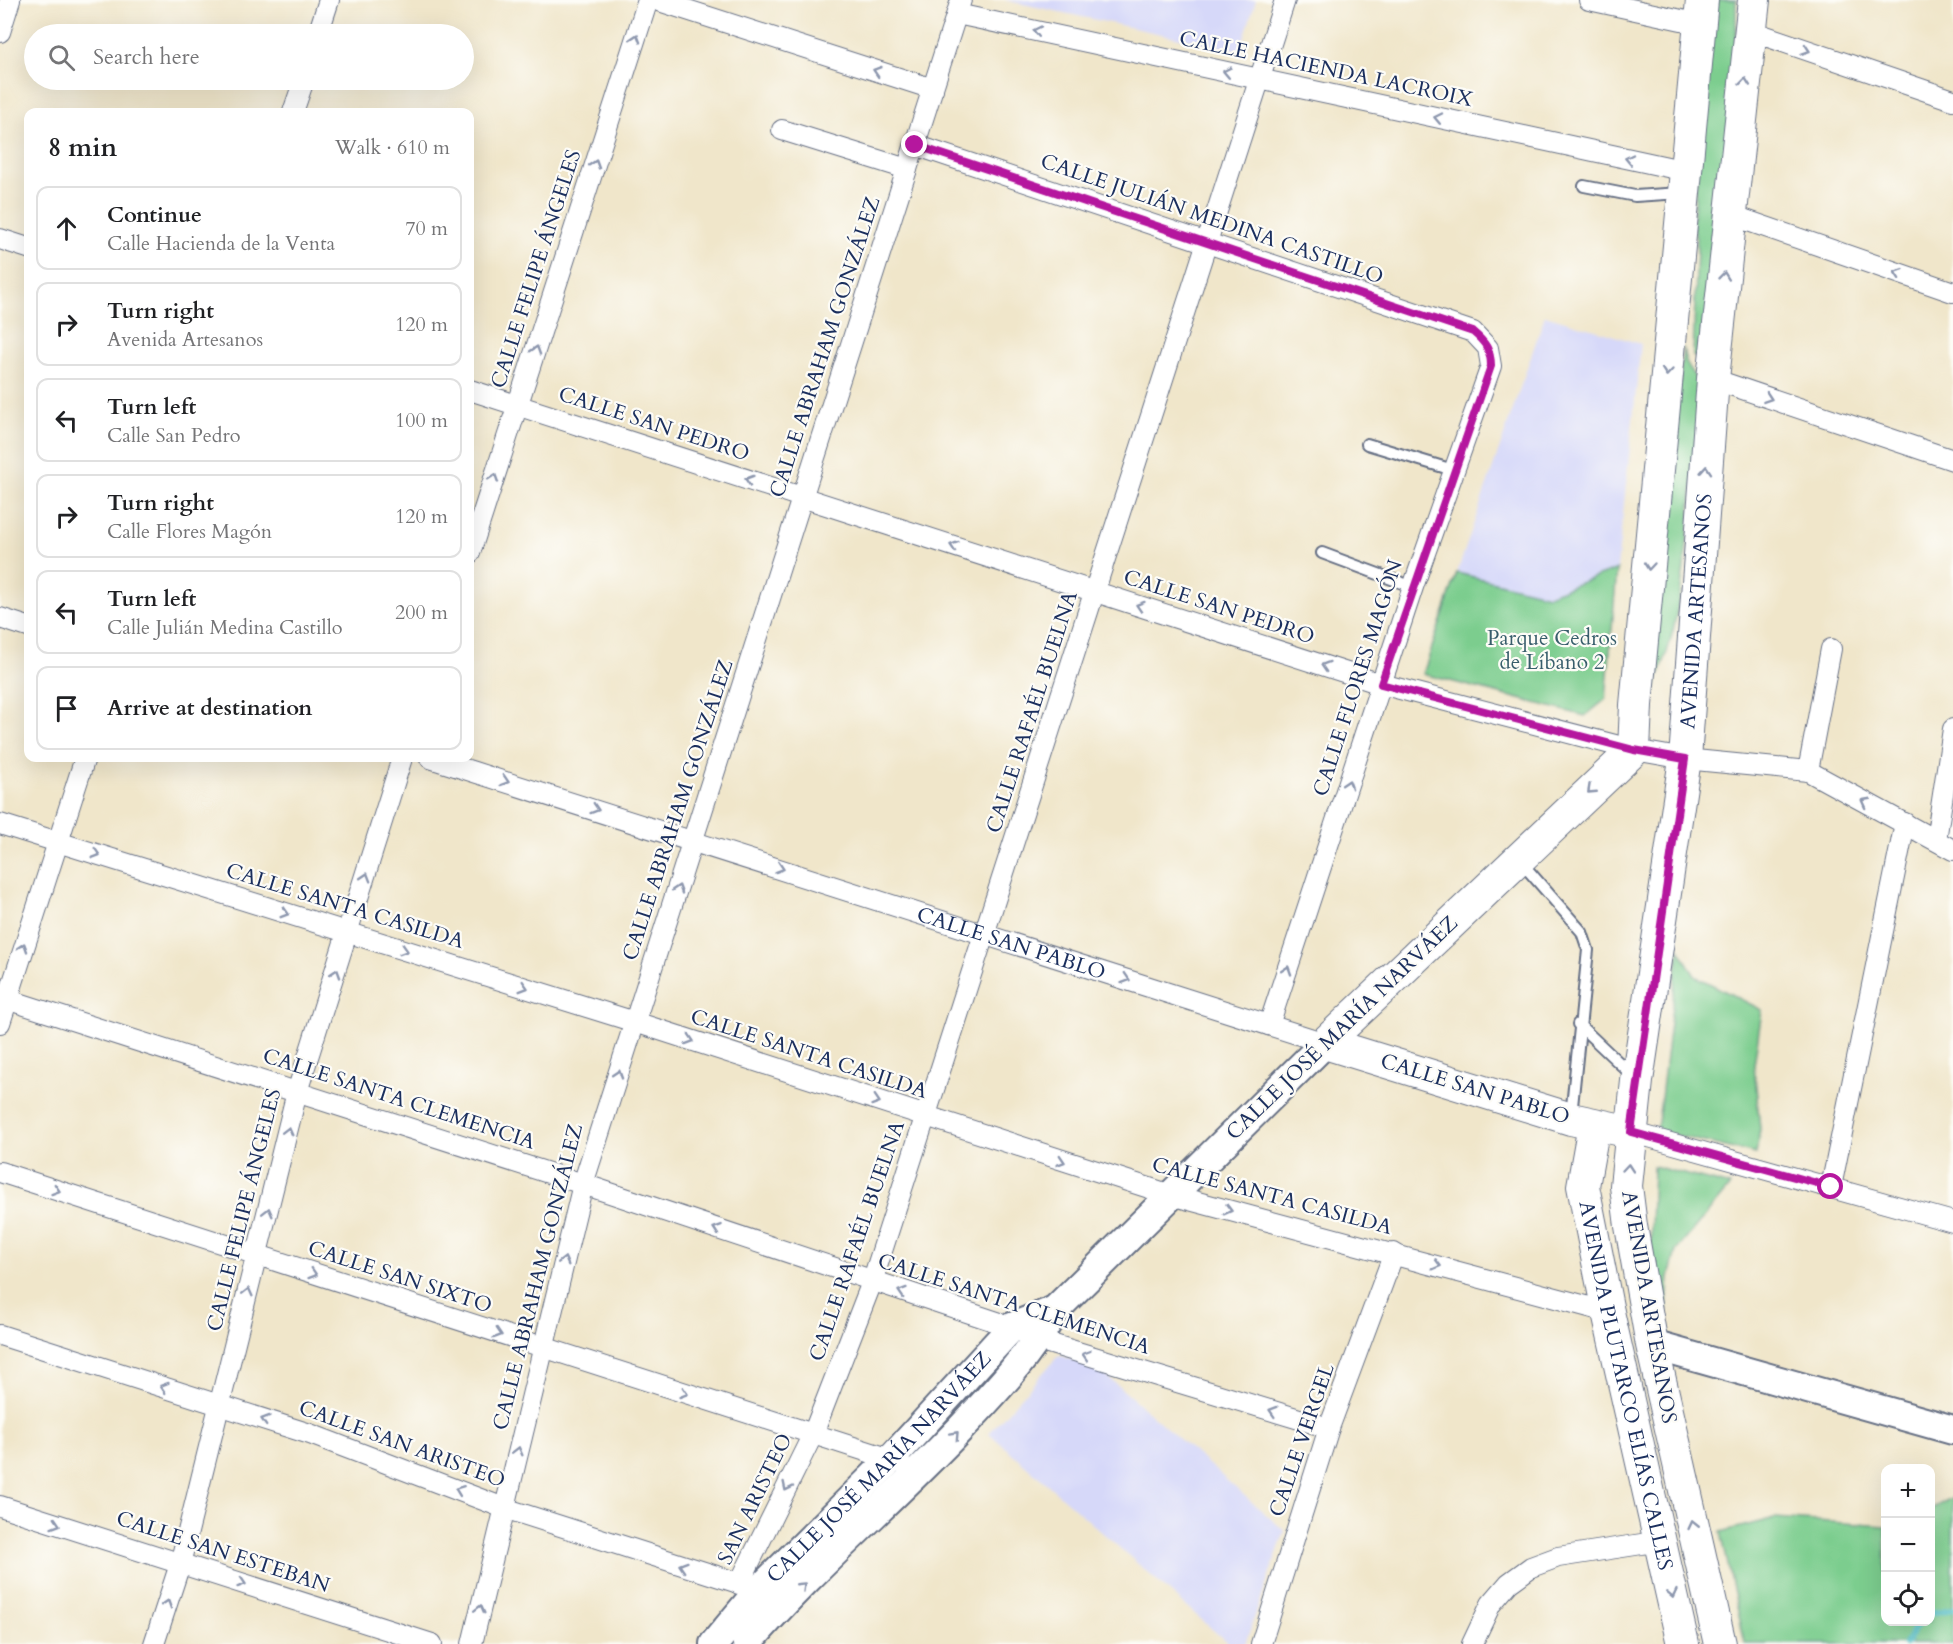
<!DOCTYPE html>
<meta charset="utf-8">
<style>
:root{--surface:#fff;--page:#f2f2f2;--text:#202124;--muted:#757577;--line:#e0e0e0}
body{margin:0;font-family:Cardo,serif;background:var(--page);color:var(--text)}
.controls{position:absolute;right:18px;bottom:18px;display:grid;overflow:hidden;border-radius:12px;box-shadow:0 6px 24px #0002}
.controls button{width:54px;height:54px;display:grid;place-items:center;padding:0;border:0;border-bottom:2px solid var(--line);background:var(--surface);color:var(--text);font:30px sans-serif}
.stop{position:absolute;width:18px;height:18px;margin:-14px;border:4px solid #b5179e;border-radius:50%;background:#fff}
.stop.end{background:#b5179e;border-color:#fff;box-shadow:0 2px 6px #0008}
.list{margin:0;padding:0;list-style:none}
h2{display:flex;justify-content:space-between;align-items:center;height:78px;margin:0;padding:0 24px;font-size:26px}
h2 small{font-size:20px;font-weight:400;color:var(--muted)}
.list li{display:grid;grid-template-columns:39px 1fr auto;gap:18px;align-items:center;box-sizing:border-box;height:84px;margin:0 12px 12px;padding:0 12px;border:2px solid var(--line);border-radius:12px}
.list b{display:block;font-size:22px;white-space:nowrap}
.list p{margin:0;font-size:20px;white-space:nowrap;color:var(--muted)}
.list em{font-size:20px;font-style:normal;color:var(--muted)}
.icon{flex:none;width:33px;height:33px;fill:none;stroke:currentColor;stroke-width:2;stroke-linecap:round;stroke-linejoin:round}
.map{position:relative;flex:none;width:1953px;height:1644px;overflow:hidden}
.search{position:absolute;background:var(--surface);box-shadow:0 6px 24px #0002;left:24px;top:24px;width:450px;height:66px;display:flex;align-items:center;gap:15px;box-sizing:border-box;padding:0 21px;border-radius:33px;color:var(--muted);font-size:22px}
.panel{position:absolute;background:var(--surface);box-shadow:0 6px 24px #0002;left:24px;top:108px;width:450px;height:654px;border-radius:12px}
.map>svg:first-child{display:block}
.built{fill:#d6d8f9}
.green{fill:#7bcd8e;stroke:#4b7e76;stroke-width:1.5}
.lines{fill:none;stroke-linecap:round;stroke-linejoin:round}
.stream{stroke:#55c3cb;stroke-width:6}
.lane-casing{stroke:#666f84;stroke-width:14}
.street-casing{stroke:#666f84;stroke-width:22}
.secondary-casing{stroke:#666f84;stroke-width:32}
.primary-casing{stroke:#666f84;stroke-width:34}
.lane{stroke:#fff;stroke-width:10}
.street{stroke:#fff;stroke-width:20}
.secondary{stroke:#fff;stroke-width:28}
.primary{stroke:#fff;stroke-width:32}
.oneway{stroke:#8d97ae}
.route{stroke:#b5179e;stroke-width:8}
.labels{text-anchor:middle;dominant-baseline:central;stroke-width:4.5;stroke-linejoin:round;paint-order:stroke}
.street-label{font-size:21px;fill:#1b2f5e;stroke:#fdfcf7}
.park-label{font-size:21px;fill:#385e6c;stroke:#fdfcf7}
</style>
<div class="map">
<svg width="1953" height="1644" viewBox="0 0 1953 1644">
<rect width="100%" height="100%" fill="#fdfcf7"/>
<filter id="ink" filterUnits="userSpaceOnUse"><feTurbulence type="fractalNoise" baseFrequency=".0167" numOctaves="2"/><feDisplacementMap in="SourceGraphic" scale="12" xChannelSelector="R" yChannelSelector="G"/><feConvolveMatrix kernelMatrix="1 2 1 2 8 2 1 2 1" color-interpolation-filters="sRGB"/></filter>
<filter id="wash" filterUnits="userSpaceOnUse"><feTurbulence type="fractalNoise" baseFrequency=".008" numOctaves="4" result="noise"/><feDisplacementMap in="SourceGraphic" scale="24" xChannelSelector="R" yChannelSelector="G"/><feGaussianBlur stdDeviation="1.35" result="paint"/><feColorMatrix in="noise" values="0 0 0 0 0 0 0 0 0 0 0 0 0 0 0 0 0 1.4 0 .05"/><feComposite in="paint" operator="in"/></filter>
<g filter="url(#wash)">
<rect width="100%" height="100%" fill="#f0e6ca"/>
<!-- built -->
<path class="built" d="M1004,0h252l-16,51z
M1545,315l96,29 -24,225 -69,26 -91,-22z
M1059,1355l41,15 185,161 -40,113h-16l-240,-211z"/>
<!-- green -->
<path class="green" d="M1712,0h24v45l-30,318 -13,-7 4,-110 -4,-23z
M1683,347c2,16 7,25 18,37 -7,74 -10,150 -23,222 -6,37 -19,71 -31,105z
M1617,569l-11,130 -21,17 -162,-42 34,-101 91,22z
M1679,949l16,27 67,34 -8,55 6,64 -4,25 -99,-23z
M1653,1166l77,20 -54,65 -7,26 -3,41h-8l-8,-56z
M1953,1497v147h-208l-24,-112 54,-14 110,8 1,96h44l1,-113z"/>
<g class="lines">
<!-- stream -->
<path class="stream" d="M1930,1613l23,-4
M1905,1644l14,-22"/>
</g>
</g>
<g filter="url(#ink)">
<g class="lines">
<defs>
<path id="lane" d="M1584,186l51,10 46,-3
M1367,444l86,26
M1322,553l91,34
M1521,862l61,70 6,18 -17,166
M1578,1024l55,52"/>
<g id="street">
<path d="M656,0l277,89"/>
<path d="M1589,0l111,24"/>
<path d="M957,14l729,157"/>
<path d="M1751,31l202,69"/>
<path d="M0,32l10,-32"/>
<path d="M318,34l11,-34"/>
<path d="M293,112l11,-32"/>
<path d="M782,130l125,39"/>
<path d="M915,145l558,187 15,16 3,18 -78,221 -144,438"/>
<path d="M1731,215l222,77"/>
<path d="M0,239l28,9"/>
<path d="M1713,379l240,81"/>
<path d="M470,390l911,294 253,66 51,9 123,12 145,79"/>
<path d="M470,553l178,-553"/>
<path d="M0,618l28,9"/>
<path id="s1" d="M430,758l895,285"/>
<path d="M1808,771l23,-122"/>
<path d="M0,824l635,198 536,173 437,117"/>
<path d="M1936,840l17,-111"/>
<path d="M0,997l583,187 429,143 26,13 291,88"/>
<path d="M0,1023l85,-265"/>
<path d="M1631,1132l322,90"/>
<path d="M0,1172l900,290"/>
<path d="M1831,1187l74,-364"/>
<path d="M0,1335l310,99 194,74 247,79"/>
<path d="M0,1506l432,138"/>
<path d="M739,1584l74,-150 59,-152 413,-1282"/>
<path d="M154,1644l26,-80 117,-472 105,-334"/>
<path d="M472,1644l111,-460 378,-1184"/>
<path d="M1261,1644l68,-216 65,-175"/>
<path d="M1472,1644l19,-40 18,-21 22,-16 27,-10 103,-16"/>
</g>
<g id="secondary">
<path d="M1652,1345l301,85"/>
<path id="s2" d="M714,1644l45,-54 132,-131 121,-132 43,-17"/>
<path d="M747,1644c66,-77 145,-143 215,-217 35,-37 68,-72 93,-117l270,-267"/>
</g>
<g id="primary">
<path id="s3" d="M1594,1125l-11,61 25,126 75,332"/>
<path d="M1631,1132l-60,-13 -246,-76 309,-293 2,-45 66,-705"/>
<path id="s4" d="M1720,1644l-68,-299 -21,-119 -5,-40 11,-105 48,-322 28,-380 41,-379"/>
</g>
</defs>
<!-- lane casing -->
<use href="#lane" class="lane-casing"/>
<!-- street casing -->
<use href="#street" class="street-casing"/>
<!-- secondary casing -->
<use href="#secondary" class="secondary-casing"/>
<!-- primary casing -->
<use href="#primary" class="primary-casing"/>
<!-- lane -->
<use href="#lane" class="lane"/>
<!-- street -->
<use href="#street" class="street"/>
<!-- secondary -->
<use href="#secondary" class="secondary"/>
<!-- primary -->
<use href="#primary" class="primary"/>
</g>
<!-- one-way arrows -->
<defs><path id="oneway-chevron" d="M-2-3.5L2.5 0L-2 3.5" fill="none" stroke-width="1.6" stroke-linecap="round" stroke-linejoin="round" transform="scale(1.5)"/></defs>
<g class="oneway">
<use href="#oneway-chevron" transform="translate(1037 31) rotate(-168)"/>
<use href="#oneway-chevron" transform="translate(636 38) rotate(-72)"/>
<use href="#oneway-chevron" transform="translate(1806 50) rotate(19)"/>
<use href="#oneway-chevron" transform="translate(877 71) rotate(-162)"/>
<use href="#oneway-chevron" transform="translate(1227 72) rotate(-168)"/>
<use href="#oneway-chevron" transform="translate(1745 82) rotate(-84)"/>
<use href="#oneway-chevron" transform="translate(1438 118) rotate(-168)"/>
<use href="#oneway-chevron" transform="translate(1629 159) rotate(-168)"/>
<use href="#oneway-chevron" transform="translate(595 164) rotate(-72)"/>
<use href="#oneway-chevron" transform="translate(1898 273) rotate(-161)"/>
<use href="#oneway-chevron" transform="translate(1724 276) rotate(-84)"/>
<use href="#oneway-chevron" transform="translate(536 350) rotate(-72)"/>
<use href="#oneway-chevron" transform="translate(1667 372) rotate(95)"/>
<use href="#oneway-chevron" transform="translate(1768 398) rotate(19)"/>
<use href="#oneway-chevron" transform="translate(1706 470) rotate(-86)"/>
<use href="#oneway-chevron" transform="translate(494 478) rotate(-72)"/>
<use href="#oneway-chevron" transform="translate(749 480) rotate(-162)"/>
<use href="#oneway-chevron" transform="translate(954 546) rotate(-162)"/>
<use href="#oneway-chevron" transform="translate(1649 566) rotate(95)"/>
<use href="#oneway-chevron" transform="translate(1140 606) rotate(-162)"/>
<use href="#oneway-chevron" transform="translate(1325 666) rotate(-162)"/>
<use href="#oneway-chevron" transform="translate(505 781) rotate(18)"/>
<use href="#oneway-chevron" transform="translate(1348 784) rotate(-72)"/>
<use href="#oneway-chevron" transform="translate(1591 790) rotate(137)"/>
<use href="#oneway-chevron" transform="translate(1865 802) rotate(-152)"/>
<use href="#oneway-chevron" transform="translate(595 809) rotate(18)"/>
<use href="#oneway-chevron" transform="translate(96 854) rotate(17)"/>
<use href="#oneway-chevron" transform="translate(780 868) rotate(18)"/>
<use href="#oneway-chevron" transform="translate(366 877) rotate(-73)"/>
<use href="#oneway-chevron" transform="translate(678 889) rotate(-72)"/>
<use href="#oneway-chevron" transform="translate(285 913) rotate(17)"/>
<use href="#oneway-chevron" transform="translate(23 947) rotate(-72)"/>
<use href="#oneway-chevron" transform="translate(404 950) rotate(17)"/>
<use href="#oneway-chevron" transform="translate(1287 970) rotate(-72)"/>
<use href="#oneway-chevron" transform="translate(336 973) rotate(-72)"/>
<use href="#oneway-chevron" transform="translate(1126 979) rotate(18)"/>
<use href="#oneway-chevron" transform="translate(524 987) rotate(17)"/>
<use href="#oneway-chevron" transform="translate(690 1040) rotate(18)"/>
<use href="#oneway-chevron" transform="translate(618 1074) rotate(-72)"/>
<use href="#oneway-chevron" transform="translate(876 1101) rotate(18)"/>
<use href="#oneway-chevron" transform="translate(288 1131) rotate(-76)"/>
<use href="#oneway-chevron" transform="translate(1061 1161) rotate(18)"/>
<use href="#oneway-chevron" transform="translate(1628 1168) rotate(-85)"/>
<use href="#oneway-chevron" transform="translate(56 1190) rotate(18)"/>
<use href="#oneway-chevron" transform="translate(1228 1210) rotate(15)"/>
<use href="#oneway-chevron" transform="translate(268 1212) rotate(-76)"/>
<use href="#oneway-chevron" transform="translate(717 1229) rotate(-161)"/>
<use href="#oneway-chevron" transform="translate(564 1261) rotate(-76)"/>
<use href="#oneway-chevron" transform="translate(1437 1265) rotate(15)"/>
<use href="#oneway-chevron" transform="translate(313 1274) rotate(18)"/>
<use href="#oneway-chevron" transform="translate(248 1292) rotate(-76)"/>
<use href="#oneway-chevron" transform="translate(902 1292) rotate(-162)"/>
<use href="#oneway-chevron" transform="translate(498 1334) rotate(18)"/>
<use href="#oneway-chevron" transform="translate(1086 1355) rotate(-163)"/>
<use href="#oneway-chevron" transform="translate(164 1387) rotate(-162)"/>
<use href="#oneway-chevron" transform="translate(684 1393) rotate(18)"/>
<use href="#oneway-chevron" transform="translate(1273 1411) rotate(-163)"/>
<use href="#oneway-chevron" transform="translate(265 1420) rotate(-162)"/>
<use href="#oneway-chevron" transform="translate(955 1435) rotate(-47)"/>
<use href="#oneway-chevron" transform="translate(518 1451) rotate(-76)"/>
<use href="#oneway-chevron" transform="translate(787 1487) rotate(116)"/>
<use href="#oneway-chevron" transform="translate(459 1490) rotate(-159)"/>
<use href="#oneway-chevron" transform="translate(56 1524) rotate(18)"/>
<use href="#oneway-chevron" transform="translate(1693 1525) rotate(-103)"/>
<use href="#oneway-chevron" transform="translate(683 1566) rotate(-162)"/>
<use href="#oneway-chevron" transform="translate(242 1583) rotate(18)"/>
<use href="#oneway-chevron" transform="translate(802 1586) rotate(-44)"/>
<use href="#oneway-chevron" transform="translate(1672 1594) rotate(78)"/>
<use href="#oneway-chevron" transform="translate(167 1604) rotate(-72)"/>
<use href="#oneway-chevron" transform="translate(480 1609) rotate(-76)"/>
</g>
</g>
<g class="lines" filter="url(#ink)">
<!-- route -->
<path class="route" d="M915,145l558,187c12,10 18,18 18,34l-110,318 253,66 51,9 -54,373 200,55"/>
</g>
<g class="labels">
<!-- street labels -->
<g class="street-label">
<text transform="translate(1326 69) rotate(12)">CALLE HACIENDA LACROIX</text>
<text transform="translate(1212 219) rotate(19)">CALLE JULIÁN MEDINA CASTILLO</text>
<text transform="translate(536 269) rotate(-72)">CALLE FELIPE ÁNGELES</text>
<text transform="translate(825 347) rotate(-72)">CALLE ABRAHAM GONZÁLEZ</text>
<text transform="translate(654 424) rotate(18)">CALLE SAN PEDRO</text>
<text transform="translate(1219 607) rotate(18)">CALLE SAN PEDRO</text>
<text stroke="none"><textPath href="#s4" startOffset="1047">AVENIDA ARTESANOS</textPath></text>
<text transform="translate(1358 678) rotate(-72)">CALLE FLORES MAGÓN</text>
<text transform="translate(1032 712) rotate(-72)">CALLE RAFAÉL BUELNA</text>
<text transform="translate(678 810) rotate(-72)">CALLE ABRAHAM GONZÁLEZ</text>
<text transform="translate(345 906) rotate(17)">CALLE SANTA CASILDA</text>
<text stroke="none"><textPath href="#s1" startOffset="610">CALLE SAN PABLO</textPath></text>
<text transform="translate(1342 1028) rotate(-44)">CALLE JOSÉ MARÍA NARVÁEZ</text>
<text transform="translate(809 1054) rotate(18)">CALLE SANTA CASILDA</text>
<text transform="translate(1475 1089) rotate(17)">CALLE SAN PABLO</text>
<text transform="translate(399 1099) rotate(18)">CALLE SANTA CLEMENCIA</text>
<text transform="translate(1272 1196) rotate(15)">CALLE SANTA CASILDA</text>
<text transform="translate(244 1210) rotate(-76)">CALLE FELIPE ÁNGELES</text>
<text transform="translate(857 1241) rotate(-71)">CALLE RAFAÉL BUELNA</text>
<text transform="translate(400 1277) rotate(18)">CALLE SAN SIXTO</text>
<text transform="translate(538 1277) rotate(-76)">CALLE ABRAHAM GONZÁLEZ</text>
<text transform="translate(1014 1304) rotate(18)">CALLE SANTA CLEMENCIA</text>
<text transform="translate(1649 1307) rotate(80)">AVENIDA ARTESANOS</text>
<text stroke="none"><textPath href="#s3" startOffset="266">AVENIDA PLUTARCO ELÍAS CALLES</textPath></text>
<text transform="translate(1302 1440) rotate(-71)">CALLE VERGEL</text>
<text transform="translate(402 1444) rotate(20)">CALLE SAN ARISTEO</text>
<text stroke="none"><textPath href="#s2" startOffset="242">CALLE JOSÉ MARÍA NARVÁEZ</textPath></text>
<text transform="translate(755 1499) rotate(-64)">SAN ARISTEO</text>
<text transform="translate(223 1552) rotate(18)">CALLE SAN ESTEBAN</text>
</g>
<!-- park labels -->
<g class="park-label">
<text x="1552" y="638">Parque Cedros<tspan x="1552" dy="24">de Líbano 2</tspan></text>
</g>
</g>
</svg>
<div class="controls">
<button>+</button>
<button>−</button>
<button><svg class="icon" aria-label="locate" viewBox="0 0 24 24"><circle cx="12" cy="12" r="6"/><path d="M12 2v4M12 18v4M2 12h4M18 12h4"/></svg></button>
</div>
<div class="stop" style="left:1831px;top:1187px"></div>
<div class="stop end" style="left:915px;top:145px"></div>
<div class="search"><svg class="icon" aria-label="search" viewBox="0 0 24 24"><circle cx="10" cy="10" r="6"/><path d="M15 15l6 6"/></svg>Search here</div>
<section class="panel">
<h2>8 min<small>Walk · 610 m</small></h2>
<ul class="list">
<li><svg class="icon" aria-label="ahead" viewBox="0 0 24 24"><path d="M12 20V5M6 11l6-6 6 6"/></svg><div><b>Continue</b><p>Calle Hacienda de la Venta</p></div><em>70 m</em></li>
<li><svg class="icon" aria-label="right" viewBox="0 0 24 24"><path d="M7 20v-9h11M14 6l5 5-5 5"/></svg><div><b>Turn right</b><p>Avenida Artesanos</p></div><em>120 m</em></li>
<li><svg class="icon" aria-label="left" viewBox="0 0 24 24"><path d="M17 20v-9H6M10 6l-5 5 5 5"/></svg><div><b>Turn left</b><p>Calle San Pedro</p></div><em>100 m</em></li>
<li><svg class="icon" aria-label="right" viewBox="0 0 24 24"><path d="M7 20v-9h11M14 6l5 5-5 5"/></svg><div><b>Turn right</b><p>Calle Flores Magón</p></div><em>120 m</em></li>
<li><svg class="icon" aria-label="left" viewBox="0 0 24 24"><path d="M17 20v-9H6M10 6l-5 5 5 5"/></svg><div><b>Turn left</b><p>Calle Julián Medina Castillo</p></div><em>200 m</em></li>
<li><svg class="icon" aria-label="arrive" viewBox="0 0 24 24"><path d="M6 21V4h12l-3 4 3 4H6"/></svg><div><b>Arrive at destination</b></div></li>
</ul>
</section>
</div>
